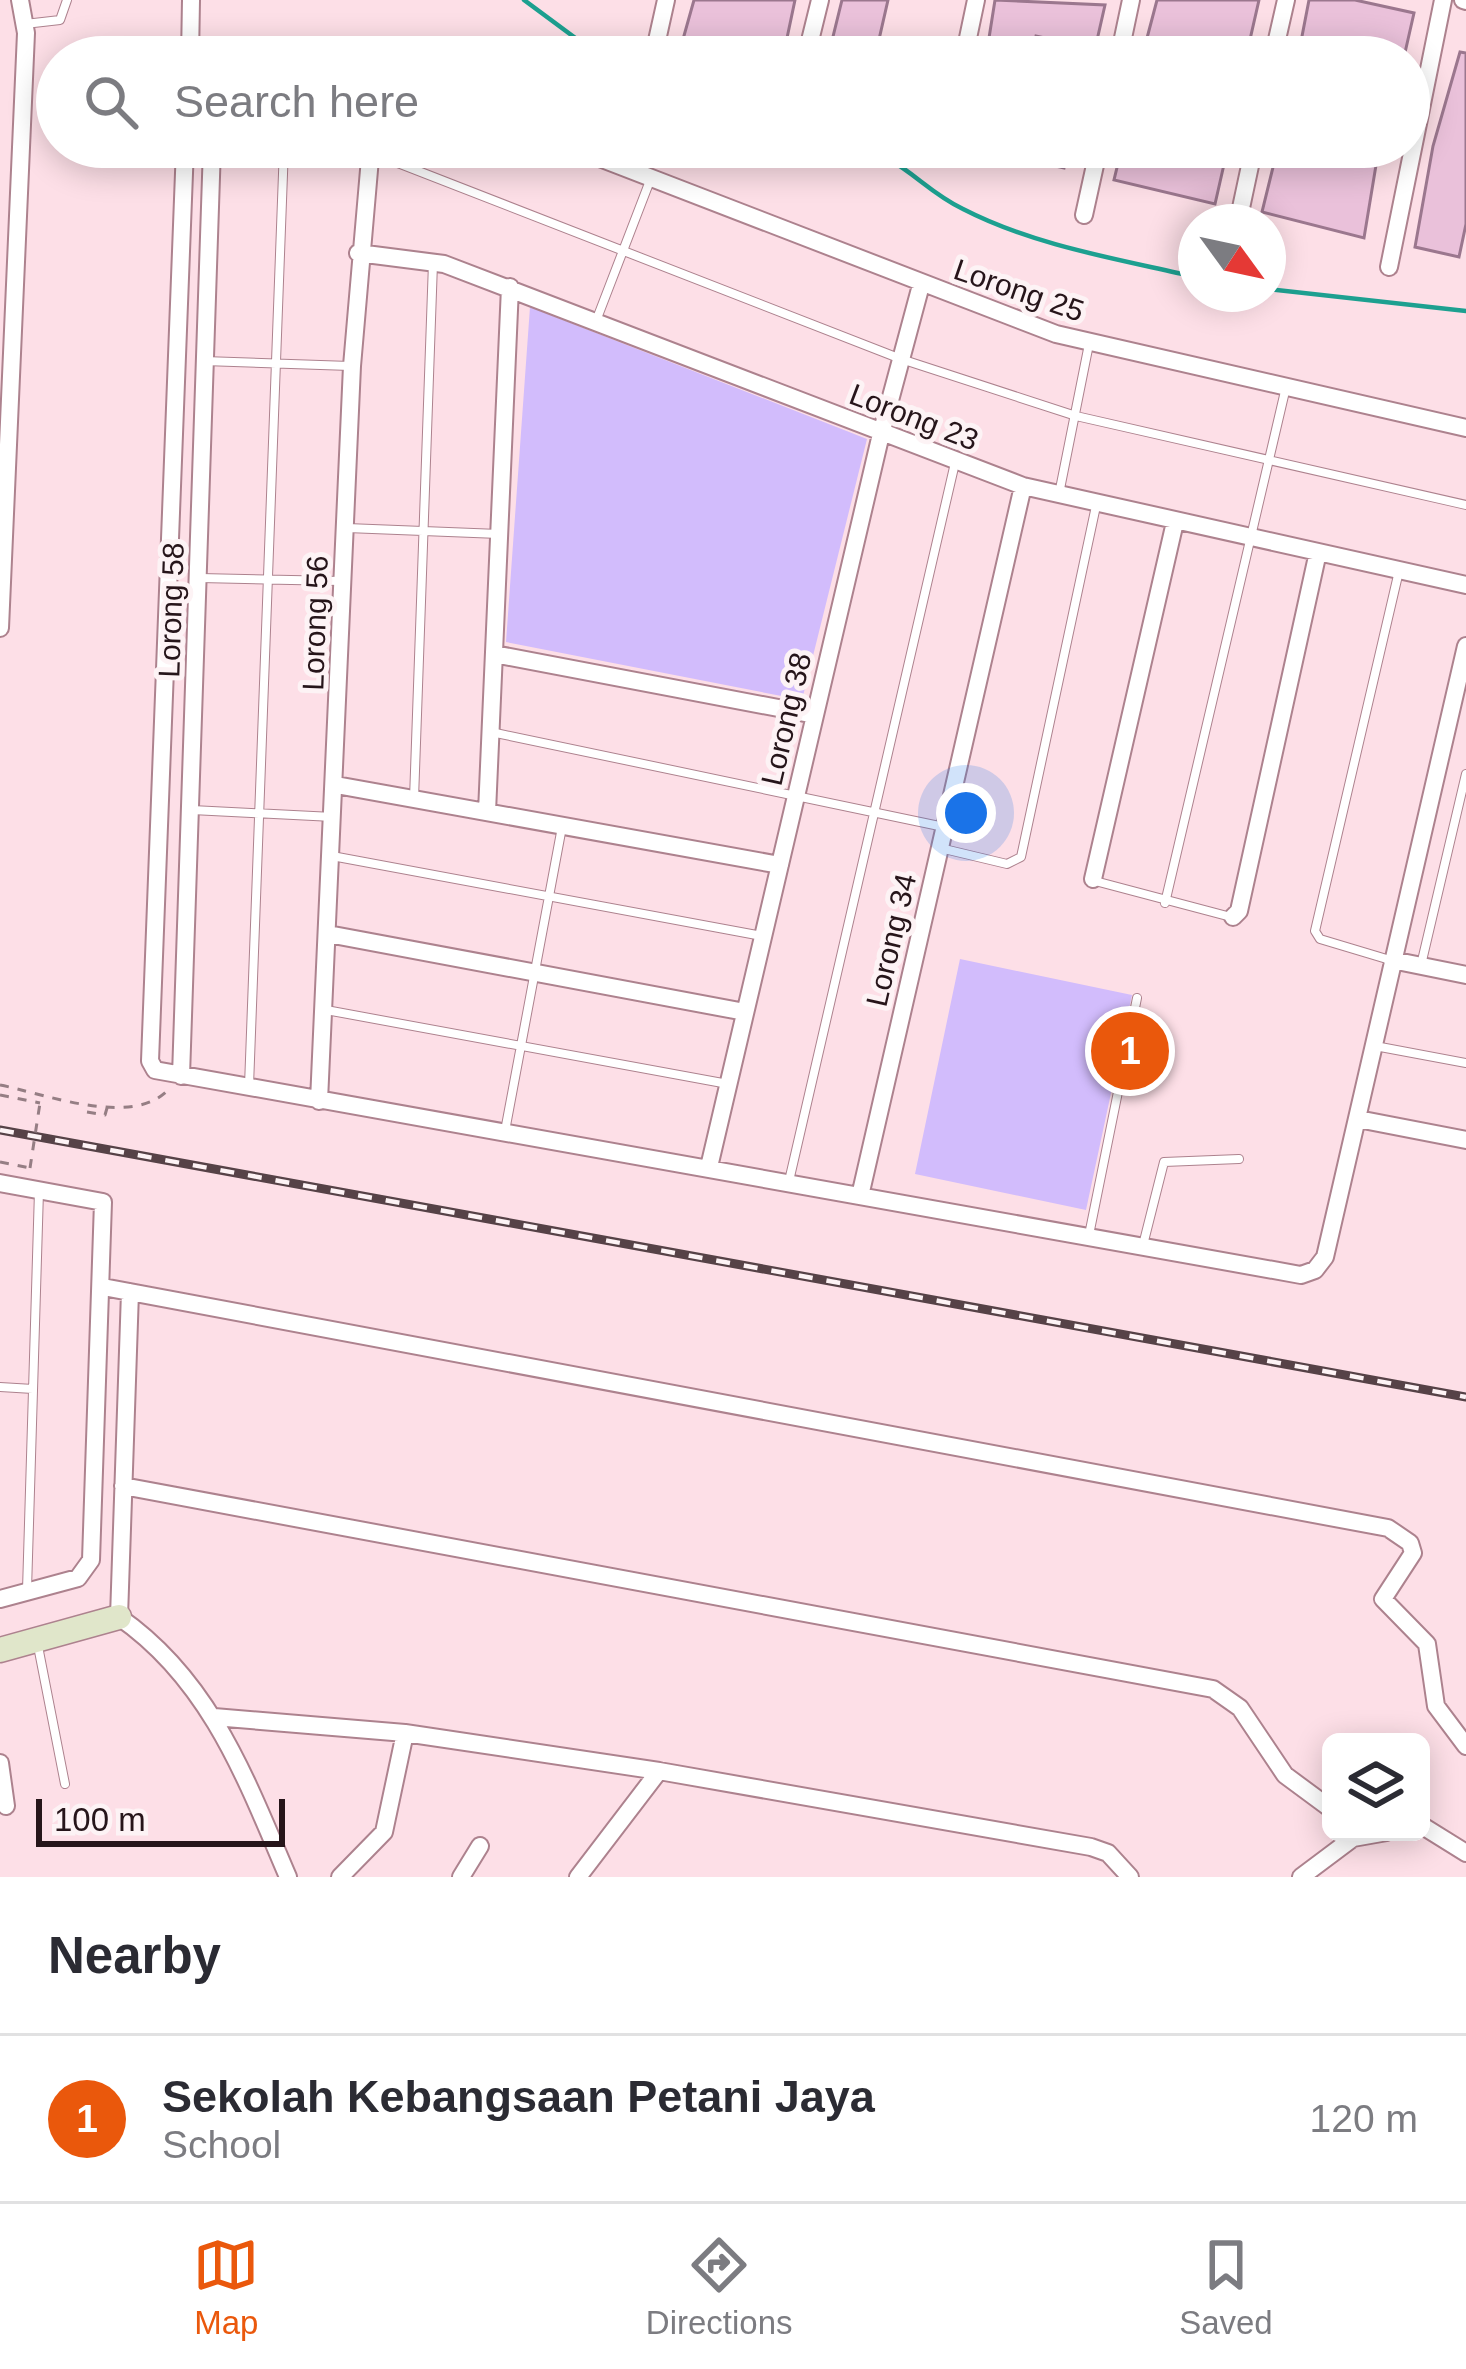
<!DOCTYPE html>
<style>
:root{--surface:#fff;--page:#f7f7f7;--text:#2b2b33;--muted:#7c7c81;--line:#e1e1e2;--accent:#ea580c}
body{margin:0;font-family:Arial,sans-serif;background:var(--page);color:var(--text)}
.controls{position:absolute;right:36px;bottom:36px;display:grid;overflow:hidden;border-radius:18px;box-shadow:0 6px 30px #0003}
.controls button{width:108px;height:108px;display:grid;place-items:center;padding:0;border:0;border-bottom:3px solid var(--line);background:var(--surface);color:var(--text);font:60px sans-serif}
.compass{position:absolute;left:1178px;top:204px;width:108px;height:108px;border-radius:50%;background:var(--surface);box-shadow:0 6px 30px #0003;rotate:123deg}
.scale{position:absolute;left:36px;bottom:30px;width:249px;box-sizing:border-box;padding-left:12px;border:6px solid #26151a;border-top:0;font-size:33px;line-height:42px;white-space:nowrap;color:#26151a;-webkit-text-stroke:9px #fdf3f5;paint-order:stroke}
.you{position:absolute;left:966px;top:813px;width:42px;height:42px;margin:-30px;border:9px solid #fff;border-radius:50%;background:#1a73e8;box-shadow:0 0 0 18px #1a73e833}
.badge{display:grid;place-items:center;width:78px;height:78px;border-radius:50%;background:var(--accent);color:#fff;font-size:39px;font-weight:700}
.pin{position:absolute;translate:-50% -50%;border:6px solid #fff;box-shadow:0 3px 12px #0006}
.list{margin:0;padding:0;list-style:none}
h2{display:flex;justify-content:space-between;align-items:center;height:156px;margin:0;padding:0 48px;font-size:51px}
h2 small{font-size:39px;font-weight:400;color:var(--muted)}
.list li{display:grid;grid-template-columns:78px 1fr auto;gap:36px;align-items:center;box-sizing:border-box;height:168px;padding:0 48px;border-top:3px solid var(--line)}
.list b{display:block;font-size:45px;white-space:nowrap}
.list p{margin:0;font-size:39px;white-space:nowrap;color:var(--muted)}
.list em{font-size:39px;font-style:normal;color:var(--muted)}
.icon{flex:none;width:66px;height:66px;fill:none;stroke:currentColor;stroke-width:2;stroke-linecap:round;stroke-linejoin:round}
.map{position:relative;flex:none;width:1466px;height:1877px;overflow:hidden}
.search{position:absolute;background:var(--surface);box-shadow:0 6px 30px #0003;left:36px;right:36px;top:36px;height:132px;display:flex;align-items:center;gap:30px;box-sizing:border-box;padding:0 42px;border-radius:66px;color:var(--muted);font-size:45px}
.sheet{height:324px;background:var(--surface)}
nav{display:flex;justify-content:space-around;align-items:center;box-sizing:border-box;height:168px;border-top:3px solid var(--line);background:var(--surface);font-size:33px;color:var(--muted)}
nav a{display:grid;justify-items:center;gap:6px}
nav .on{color:var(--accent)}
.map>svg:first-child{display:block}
.green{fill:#d2bcfc}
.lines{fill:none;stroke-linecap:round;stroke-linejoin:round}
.stream{stroke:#1da090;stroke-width:4.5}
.building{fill:#eac1da;stroke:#9b778e;stroke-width:3}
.lane-casing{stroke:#ad828e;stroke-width:10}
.street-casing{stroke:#ad828e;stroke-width:20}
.secondary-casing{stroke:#ad828e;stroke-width:27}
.path{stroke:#957e84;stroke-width:3;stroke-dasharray:9 9;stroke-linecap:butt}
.lane{stroke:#fff;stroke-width:8}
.street{stroke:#fff;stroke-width:16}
.secondary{stroke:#e0e6ca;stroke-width:24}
.rail-casing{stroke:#564247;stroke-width:9}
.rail{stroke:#fdf3f5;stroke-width:4.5;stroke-dasharray:14;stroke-linecap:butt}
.path-bridge{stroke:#957e84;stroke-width:3;stroke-dasharray:9 9;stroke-linecap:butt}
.labels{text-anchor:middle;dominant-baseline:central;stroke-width:10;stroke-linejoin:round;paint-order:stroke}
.street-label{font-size:30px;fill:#26151a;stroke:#fdf3f5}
</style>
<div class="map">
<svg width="1466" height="1877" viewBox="0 0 1466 1877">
<rect width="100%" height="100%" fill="#fddfe7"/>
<!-- green -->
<path class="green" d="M530,307l337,132 -65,261 -296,-58z
M960,959l172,36 -46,215 -171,-36z"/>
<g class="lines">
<!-- stream -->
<path class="stream" d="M524,0l77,57
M851,147c52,8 68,41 112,62 72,37 155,50 233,68
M1268,289l198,22"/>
</g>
<!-- building -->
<path class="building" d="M694,0h101l-12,57h-105z
M842,0h46l-13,57h-47z
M995,0l110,5 -10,44 -59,-13 -5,21h-45z
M1157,0h102l-13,57h-104z
M1309,0h46l59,13 -10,44h-106z
M1460,52l6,1v171l-7,33 -44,-10 18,-101z
M1022,147h46l-4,21 -44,-10z
M1122,147h44l59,13 -10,44 -101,-24z
M1278,147h101l-15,91 -102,-26z"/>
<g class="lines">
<defs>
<path id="lane" d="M25,24l35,-4 7,-20
M372,153l529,206 175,57 390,89
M596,321l55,-143
M204,361l146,5
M1059,494l30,-150
M347,528l152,6
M200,578l141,3
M491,732l453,95
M414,799l19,-536
M192,810l141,7
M940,848l67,16 14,-7 75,-351
M332,856l430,80
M1095,881l136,36
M1165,903l121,-516
M1390,960l-70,-21 -5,-8 84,-360
M1421,965l45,-191
M326,1010l402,74
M1375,1046l91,17
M249,1086l35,-939
M505,1131l57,-304
M789,1181l166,-718
M1089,1235l48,-237
M1143,1245l21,-83 75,-3
M0,1387l33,2
M27,1590l12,-399
M37,1641l28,143"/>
<path id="street" d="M1463,0l3,1
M654,54l12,-54
M190,57l1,-57
M806,57l14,-57
M964,57l12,-57
M1119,57l12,-57
M1273,57l13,-57
M185,147l-35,914 5,9 1146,205 14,-5 10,-13 141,-611
M571,147l485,187 410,94
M943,158l2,-11
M1084,215l15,-68
M1238,222l16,-75
M358,253l86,11 579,222 443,99
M1389,267l54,-267
M0,628l26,-595 -6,-33
M494,654l321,61
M336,785l444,80
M487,812l23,-525
M1093,879l82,-357
M1233,917l6,-6 79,-359
M328,934l417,78
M1392,960l74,15
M181,1076l31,-929
M319,1101l33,-735 19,-219
M1358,1119l108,21
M709,1167l172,-733 40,-149
M0,1183l103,19 -12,358 -13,18 -78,21
M860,1196l163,-710
M103,1287l1285,241 22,15 3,10 -30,46 44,45 9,62 30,40
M130,1292l-11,325c91,63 127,162 169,260
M123,1486l1090,203 27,19 45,67 46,34
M214,1717l191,16 254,38 432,76 17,6 22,24
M0,1763l6,43
M1421,1825l45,28
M1350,1832l3,6 34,-6
M340,1877l44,-45 21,-99
M461,1877l19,-31
M578,1877l81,-106
M1301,1877l52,-39"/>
<path id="secondary" d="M0,1650l119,-33"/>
</defs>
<!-- lane casing -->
<use href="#lane" class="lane-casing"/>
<!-- street casing -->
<use href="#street" class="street-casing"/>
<!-- secondary casing -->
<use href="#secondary" class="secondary-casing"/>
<!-- path -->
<path class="path" d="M0,1085c46,9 134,44 170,3
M0,1095l40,8
M87,1112l18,3 2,-7
M0,1162l30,6"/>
<!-- lane -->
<use href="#lane" class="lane"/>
<!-- street -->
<use href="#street" class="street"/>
<!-- secondary -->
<use href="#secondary" class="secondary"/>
<defs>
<path id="rail" d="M0,1130l1466,267"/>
</defs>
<!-- rail casing -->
<use href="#rail" class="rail-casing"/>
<!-- rail -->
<use href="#rail" class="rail"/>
<!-- path-bridge -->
<path class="path-bridge" d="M30,1168l10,-65"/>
</g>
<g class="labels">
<!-- street labels -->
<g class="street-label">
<text transform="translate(1019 290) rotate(19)">Lorong 25</text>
<text transform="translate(914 417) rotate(21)">Lorong 23</text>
<text transform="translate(171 610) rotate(-88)">Lorong 58</text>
<text transform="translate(315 623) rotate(-88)">Lorong 56</text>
<text transform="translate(786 719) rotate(-77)">Lorong 38</text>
<text transform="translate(891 940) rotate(-77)">Lorong 34</text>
</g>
</g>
</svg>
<div class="controls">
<button><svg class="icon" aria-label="layers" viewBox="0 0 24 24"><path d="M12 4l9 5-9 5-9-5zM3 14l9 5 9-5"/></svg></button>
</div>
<svg class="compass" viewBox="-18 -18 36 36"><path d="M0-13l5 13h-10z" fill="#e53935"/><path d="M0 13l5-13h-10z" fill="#7c7c81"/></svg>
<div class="scale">100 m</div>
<div class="you"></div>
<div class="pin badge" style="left:1130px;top:1051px">1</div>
<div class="search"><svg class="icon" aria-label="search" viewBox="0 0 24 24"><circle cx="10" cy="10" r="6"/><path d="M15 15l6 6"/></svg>Search here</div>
</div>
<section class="sheet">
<h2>Nearby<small></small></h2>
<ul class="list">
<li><span class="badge">1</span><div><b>Sekolah Kebangsaan Petani Jaya</b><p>School</p></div><em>120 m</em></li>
</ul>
</section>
<nav>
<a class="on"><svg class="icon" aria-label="map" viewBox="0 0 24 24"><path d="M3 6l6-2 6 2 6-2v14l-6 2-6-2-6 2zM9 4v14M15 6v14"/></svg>Map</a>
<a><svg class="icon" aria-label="directions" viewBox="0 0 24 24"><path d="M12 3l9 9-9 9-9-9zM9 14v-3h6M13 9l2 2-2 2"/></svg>Directions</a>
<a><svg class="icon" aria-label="saved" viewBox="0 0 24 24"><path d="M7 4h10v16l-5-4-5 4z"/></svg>Saved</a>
</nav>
